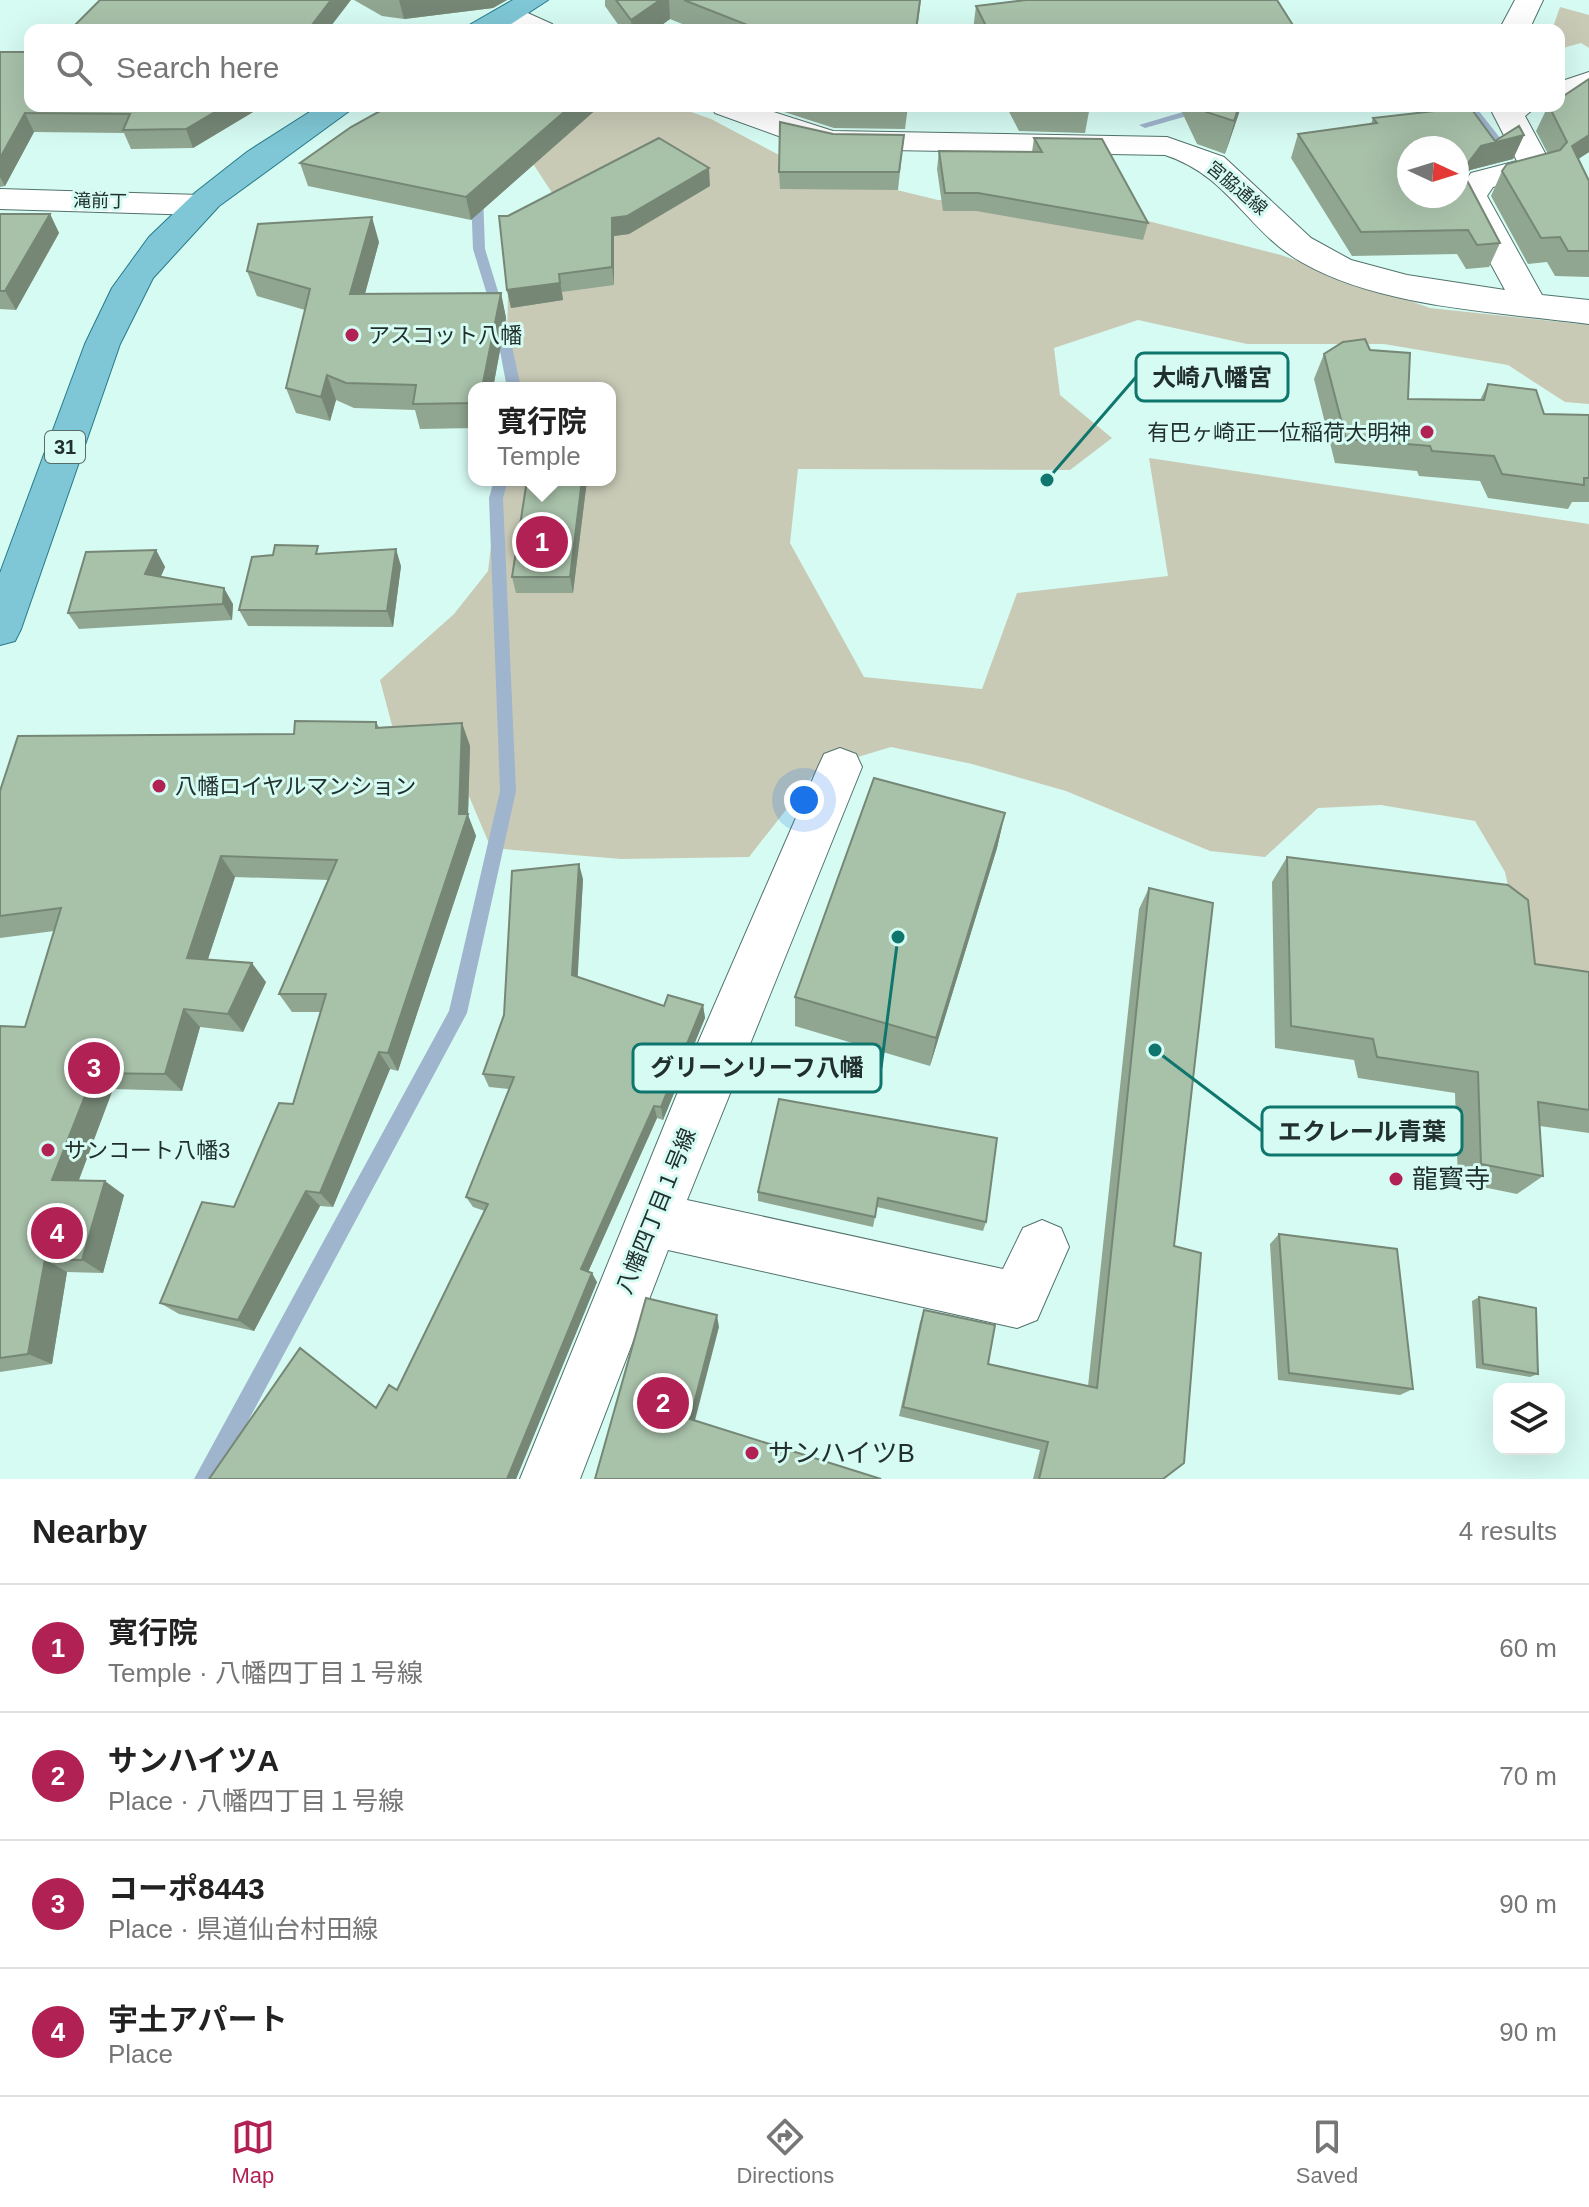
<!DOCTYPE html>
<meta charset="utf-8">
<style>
:root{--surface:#fff;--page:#f2f2f2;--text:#222;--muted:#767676;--line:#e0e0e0;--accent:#b12154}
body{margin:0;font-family:Helvetica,"Noto Sans JP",sans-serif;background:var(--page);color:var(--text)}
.controls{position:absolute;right:24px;bottom:24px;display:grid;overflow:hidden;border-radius:16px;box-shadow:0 8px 32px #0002}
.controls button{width:72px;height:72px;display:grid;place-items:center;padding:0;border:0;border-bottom:2px solid var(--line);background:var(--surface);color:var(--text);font:40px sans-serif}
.compass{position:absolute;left:1397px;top:136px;width:72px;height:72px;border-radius:50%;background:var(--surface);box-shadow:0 8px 32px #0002;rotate:94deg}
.you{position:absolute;left:804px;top:800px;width:28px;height:28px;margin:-20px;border:6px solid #fff;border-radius:50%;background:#1a73e8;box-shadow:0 0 0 12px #1a73e833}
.badge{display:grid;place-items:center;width:52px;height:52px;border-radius:50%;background:var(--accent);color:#fff;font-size:26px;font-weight:700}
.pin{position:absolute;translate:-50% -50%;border:4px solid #fff;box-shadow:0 2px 8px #0006}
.popup{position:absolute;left:468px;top:382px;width:148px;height:104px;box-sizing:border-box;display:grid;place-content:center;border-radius:16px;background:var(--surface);filter:drop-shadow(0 2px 6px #0005);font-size:26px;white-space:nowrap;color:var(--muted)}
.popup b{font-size:30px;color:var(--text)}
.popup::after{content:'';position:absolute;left:50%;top:100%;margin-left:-16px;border:16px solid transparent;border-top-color:var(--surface)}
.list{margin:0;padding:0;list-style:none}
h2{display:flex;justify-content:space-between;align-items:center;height:104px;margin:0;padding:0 32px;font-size:34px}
h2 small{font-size:26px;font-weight:400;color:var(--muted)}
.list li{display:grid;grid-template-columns:52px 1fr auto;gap:24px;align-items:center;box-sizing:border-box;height:128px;padding:0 32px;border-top:2px solid var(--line)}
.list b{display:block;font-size:30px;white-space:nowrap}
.list p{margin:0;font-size:26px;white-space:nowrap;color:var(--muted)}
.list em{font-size:26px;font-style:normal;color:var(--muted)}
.icon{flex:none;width:44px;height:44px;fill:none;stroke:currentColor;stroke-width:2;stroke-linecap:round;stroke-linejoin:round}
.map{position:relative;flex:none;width:1589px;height:1479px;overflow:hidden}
.search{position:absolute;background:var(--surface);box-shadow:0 8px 32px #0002;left:24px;right:24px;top:24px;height:88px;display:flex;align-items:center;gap:20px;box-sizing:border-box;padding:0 28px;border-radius:16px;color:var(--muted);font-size:30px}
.sheet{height:616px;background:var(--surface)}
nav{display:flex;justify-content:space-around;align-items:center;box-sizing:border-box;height:112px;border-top:2px solid var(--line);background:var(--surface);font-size:22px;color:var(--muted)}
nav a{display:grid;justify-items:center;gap:4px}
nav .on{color:var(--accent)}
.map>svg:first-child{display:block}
.green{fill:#c9cab6}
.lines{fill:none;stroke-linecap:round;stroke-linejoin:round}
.stream{fill:#9fb5cd;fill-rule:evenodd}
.minor-casing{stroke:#52736c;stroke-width:2}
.major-casing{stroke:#277a89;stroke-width:2}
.minor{fill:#fff;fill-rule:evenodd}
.major{fill:#7fc7d6;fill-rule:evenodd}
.wall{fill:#90a691}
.shaded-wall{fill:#768776}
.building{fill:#a8c1a9;stroke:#768776;stroke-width:2;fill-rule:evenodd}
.poi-dot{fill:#b12154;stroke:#d6fbf3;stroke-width:3}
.labels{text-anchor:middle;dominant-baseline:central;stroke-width:6;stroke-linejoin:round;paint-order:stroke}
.far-street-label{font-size:18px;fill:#22302d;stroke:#d6fbf3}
.shield{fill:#d6fbf3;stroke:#586d68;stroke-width:2}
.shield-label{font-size:20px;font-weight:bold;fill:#22302d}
.poi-label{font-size:22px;fill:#22302d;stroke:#d6fbf3;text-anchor:start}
.street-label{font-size:22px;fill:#22302d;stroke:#d6fbf3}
.near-poi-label{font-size:26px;fill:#22302d;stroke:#d6fbf3;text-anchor:start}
.leader{fill:none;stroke:#0f766e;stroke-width:3}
.callout-dot{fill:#0f766e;stroke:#d6fbf3;stroke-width:3}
.callout{fill:#d6fbf3;stroke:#0f766e;stroke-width:3}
.callout-label{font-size:24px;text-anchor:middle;font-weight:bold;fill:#22302d}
</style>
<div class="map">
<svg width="1589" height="1479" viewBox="0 0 1589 1479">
<rect width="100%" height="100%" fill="#d6fbf3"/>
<!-- green -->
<path class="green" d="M1560,7l29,8v33l-8,-5 -22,6v-19h-7z
M512,106h162l37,13 91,48 136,33h128l215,55 149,53 159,17v79l-24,-2 -57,-37 -124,-21h-137l-109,-24 -84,28 6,47 52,43 -42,32 -272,-1 -8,74 74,134 118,12 35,-96 151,-17 -19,-118 440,66v454l-44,-5 -24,-27 -16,-74 -30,-51 -94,-16 -63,3 -53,49 -55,-6 -144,-60 -94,-27 -81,-17 -73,22 -69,88 -128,2 -130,-11 -34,-80 -59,-20 -18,-68 74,-66 34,-43 11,-91h111v-92h-104l2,-98 50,-88 -30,-46z"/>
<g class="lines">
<!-- stream -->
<path class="stream" d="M1203,106h19l-77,22 -6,-3z
M1455,106h15l8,4 34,43v4h-8l-34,-43z
M477,191l6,4 2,54 20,65 16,74h-14l-14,-74 -20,-65 -2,-54z
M494,480h14l-5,18 13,293 -49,222 -250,466h-23l255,-468 51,-220 -11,-293z"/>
<defs>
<path id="minor" d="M1515,0h28l-14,30h-30z
M510,5l42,19 5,6c-22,0 -48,4 -61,-16l4,-6z
M1589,72v19l-30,10v-19z
M711,106h44l78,25 334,6 57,20 87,81 40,22 56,15 98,15 -51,-94 17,-23 46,-12 -25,-49 4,-6h41l-12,10 27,50 -5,7 -54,14 -6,9 55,99 47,5v24c-89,-12 -207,-16 -286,-61 -55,-30 -73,-87 -138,-108l-332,-6 -38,-7 -80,-29z
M0,189l200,6 12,3 4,7 -4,7 -12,3 -200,-6z
M840,748l16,6 6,13 -175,433 316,69 20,-41 19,-8 19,8 8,19 -32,73 -20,8 -349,-78 -88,229h-60l177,-434 121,-278 6,-13z"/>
<path id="major" d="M513,0h35l-46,30h-36l5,-6z
M319,106h37l-137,100 -66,72 -33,66 -99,285 -6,12 -15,4v-72l85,-229 27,-56 37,-51 47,-45 51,-40z"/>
</defs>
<!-- minor casing -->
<use href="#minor" class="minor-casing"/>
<!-- major casing -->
<use href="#major" class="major-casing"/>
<!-- minor -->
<use href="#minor" class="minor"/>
<!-- major -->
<use href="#major" class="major"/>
</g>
<!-- wall -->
<path class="wall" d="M354,0h153l-14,8 -89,11 -22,-3z
M605,0h316l-4,30h-220l-27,-11 -15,11h-33l-17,-24z
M1020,0h58l-90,30h-15l3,-24 44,-5z
M0,52l30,54h233l-70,42 -62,1 -7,-16 -90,-1 -29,54 -5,1z
M1589,79v73l-11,7 11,22v96l-34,-1 -8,-14 -19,2 -37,-68 11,-25 46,-17 -12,-23 12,-25h11z
M389,106h211l-129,114 -163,-34 -8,-23z
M781,106h127l-3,23 -71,-1 -53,-17z
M1006,106h84l-5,27 -66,-2z
M1179,106h60v7l-14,41 -28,-10z
M1373,118l122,23 29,-6 -11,24 -43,11 -5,7 35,66 -11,24 -23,2 -9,-15 -105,2 -61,-98 7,-24 73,-10z
M833,134l71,1 -6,55 -118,-1 -1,-17z
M1034,138l114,85 -5,17 -167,-29h-33l-6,-42 2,-18 93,1z
M710,186l-81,48 -15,2v49l-52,7 1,8 -52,8 -4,-18 1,-74z
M0,214h50l9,19 -43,77 -16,-1z
M379,242l-14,52 136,-1 5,25 -13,70h-19v40l-54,1 -5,-19 -61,-2 -18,-8 -6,21 -34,-8 -10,-25 19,-78 -48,-14 -10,-25z
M1370,350l38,49 72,1 8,-16 56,30 45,1v87h-17l-4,7 -80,-11 -8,-17 -61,-5 -2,-5 -82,-8 -21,-84 10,-25z
M527,480h60l-14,113h-57l-4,-16z
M156,550l9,17 -4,9 72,28 -1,16 -153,9 -11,-16z
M322,554l79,12 -8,61 -145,-1 -9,-16z
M376,722l3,5 83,-4 8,23 -2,69 8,21 -78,235 -8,-2 -57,138 -13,-1 -66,125 -75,-17 -19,-11 74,-96 59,-103 28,-92h-29l-13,-18 50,-114 -94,-3 -27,82 58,23 -23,50 -43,-5 -18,64 -69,-2 -34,91 45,15 -21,78 -36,-1 -15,92 -52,8v-346l25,1 29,-96 -54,7v-147l294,-57z
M1005,813l-8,35 -67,218 -135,-40v-29z
M1287,857l248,107 54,8v161l-49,-7 3,50 -26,18 -59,-12 -3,-89 -97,-15 -4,-18 -79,-12 -3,-166z
M583,879l-6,98 87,29 39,-1 2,13 -42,102 -6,-2 -69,154 9,10 -81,197h-307l102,-123 65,52 21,-18 88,-179 -12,-4 -7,-10 43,-108 -20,-2 -6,-13z
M1149,888l25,358 -11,233h-130l7,-29 -141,-34 21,-94 4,-12 64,54 100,22 51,-477z
M779,1099l207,123 -3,9 -106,-24 -4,20 -115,-26v-9z
M1279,1234l134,155 -13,6 -122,-15 -8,-136z
M1479,1297l59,77 -8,3 -54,-9 -4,-67z"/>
<!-- shaded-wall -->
<path class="shaded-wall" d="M331,0h20l-23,30h-20z
M399,0h108l-14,8 -89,11z
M660,0h9l1,19 -15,11h-23l-1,-10z
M225,106h38l-70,42 -7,-19z
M571,106h29l-129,114 -5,-23z
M1239,106h2l-2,7 -14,41z
M25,113l9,19 -29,54 -5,-9v-19z
M1524,135l-11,24 -43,11 -13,17 5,-16 19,-25z
M1589,135v17l-30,20 13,-26z
M709,168l1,18 -81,48 -15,2v49l-2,-18v-49z
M50,214l9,19 -43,77 -11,-19z
M372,217l7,25 -21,77 -8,-25z
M559,274l4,26 -52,8 -4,-18z
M501,293l5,25 -13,70h-11z
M327,375l9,25 -6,21 -9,-24z
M582,480h5l-14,113 -3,-16z
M396,549l5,17 -8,61 -6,-16z
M156,550l9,17 -10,23 -10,-16z
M224,588l9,16 -1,16 -9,-16z
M462,723l8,23 -2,69 8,21 -78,235 -10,-18 71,-239z
M1005,813l-8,35 -67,218 6,-28z
M221,856l14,21 -33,100 -15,-19z
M579,864l4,15 -6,111 -5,-15z
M252,963l14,19 -23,50 -15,-18z
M703,1005l2,13 -42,102 -2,-13z
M184,1009l16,18 -18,64 -17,-17z
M379,1052l11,17 -57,138 -13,-14z
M94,1073l19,16 -40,106 -21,-15z
M654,1106l3,12 -72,161 -4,-10z
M105,1181l19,14 -21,78 -21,-13z
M306,1191l14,15 -66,125 -16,-11z
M45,1259l22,13 -15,92 -24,-10z
M592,1273l5,9 -81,197h-9z
M717,1315l2,12 -26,101 -3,-9z"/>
<!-- building -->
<path class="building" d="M100,0h231l-23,30h-238z
M616,0h44l-29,20z
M684,0h236l-4,30h-156z
M1026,0h251l19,30h-308l-12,-24z
M0,52h30v54h195l-39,23 -63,1 7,-16 -105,-1 -25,45z
M1589,79v56l-17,11 17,35v70h-21l-8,-14 -19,1 -39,-67 5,-7 53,-14 7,-8 -18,-36h10v-7z
M389,106h182l-105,91 -166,-34 51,-36z
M1203,106h36l-5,15 -28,-9z
M1470,107l25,34 24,-15 5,9 -43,11 -19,25 38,72 -23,2 -9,-15 -107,2 -63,-98 79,-11 -4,-5zM1409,148h48v48h-48z
M780,122l53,12 71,1 -5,37h-120z
M659,138l50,30 -82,48 -15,2v49l-53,7 1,9 -53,7 -8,-74h9z
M1034,138l68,1 46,84 -170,-30h-33l-6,-42 103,1z
M0,214h50l-45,77h-5z
M372,217l-22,77 151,-1 -19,95h-8v15l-61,1 3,-19 -70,-2 -19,-8 -6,22 -35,-9 24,-99 -63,-18 11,-47z
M1365,339l5,11 40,3 -2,46 76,1 4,-16 48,6 8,24 45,1v63h-5v7l-82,-11 -8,-18 -62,-5 -2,-5 -84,-7 -22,-85 19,-12z
M527,480h55l-12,97h-58z
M275,545l43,1 -2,8 80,-5 -9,62 -148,-1 13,-53 21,-2z
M156,550l-11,24 79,14 -1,16 -155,9 18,-61z
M295,721l81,1v6l86,-5 -3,91h9l-80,239 -9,-1 -59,141 -14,-2 -68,129 -78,-17 42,-101 32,5 45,-104 14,1 33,-110h-47l58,-134 -116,-4 -34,102 65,5 -24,51 -44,-5 -19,65 -71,-1 -42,107 53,1 -23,79 -37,-1 -17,95 -28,4v-332l25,1 36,-119 -61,8v-125l18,-55 276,-2z
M874,778l131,35 -69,225 -141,-41z
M1287,857l221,28 20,15 7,64 54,8v138l-51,-8 5,74 -62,-12 -3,-92 -101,-15 -4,-18 -82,-13z
M579,864l-7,111 92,31 4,-11 35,10 -42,102 -7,-1 -73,163 11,4 -85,206h-298l91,-131 76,60 13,-23 8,5 91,-186 -22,-7 48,-120 -31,-3 21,-59 8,-144z
M1149,888l64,15 -39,343 27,7 -17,210 -21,16h-124l9,-37 -145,-35 21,-97 71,15 -7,39 109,24z
M779,1099l218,39 -11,84 -108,-24 -3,19 -117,-25z
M1279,1234l118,15 16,140 -124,-16z
M1479,1297l57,11 2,66 -55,-10z
M646,1298l71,17 -27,104 191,60h-286z"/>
<!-- markers -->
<g class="poi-dot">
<circle cx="352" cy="335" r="8"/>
<circle cx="1427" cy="432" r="8"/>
<circle cx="159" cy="786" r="8"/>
<circle cx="48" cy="1150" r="8"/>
<circle cx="1396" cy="1179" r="8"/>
<circle cx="752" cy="1453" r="8"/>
</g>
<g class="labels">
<!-- far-street labels -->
<g class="far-street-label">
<text transform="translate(1237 188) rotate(40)">宮脇通線</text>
<text transform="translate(100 201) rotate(1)">滝前丁</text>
</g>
<!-- shield labels -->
<rect class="shield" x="45" y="431" width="40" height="32" rx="6"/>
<g class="shield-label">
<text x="65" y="447">31</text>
</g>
<!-- poi labels -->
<g class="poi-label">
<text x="368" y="335">アスコット八幡</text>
<text x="1411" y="432" text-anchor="end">有巴ヶ崎正一位稲荷大明神</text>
<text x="175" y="786">八幡ロイヤルマンション</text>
<text x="64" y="1150">サンコート八幡3</text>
</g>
<!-- street labels -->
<g class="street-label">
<text transform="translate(656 1211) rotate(-68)">八幡四丁目１号線</text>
</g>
<!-- near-poi labels -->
<g class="near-poi-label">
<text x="1412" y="1179">龍寳寺</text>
<text x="768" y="1453">サンハイツB</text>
</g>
</g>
<!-- callouts -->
<path class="leader" d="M1047 480L1136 377M898 937L881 1068M1155 1050L1262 1131"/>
<g class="callout-dot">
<circle cx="1047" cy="480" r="8"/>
<circle cx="898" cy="937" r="8"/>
<circle cx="1155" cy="1050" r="8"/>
</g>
<g class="callout">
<rect x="1136" y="353" width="152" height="48" rx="8"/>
<rect x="633" y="1044" width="248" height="48" rx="8"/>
<rect x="1262" y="1107" width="200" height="48" rx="8"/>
</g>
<g class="callout-label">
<text x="1212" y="386">大崎八幡宮</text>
<text x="757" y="1076">グリーンリーフ八幡</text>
<text x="1362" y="1140">エクレール青葉</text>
</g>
</svg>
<div class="controls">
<button><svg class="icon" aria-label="layers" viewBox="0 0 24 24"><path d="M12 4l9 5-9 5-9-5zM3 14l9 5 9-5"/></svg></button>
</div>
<svg class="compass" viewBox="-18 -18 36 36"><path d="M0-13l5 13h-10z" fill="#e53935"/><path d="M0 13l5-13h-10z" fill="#767676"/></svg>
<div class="you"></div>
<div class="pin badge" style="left:542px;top:542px">1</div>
<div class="popup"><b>寛行院</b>Temple</div>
<div class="pin badge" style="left:663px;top:1403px">2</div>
<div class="pin badge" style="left:94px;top:1068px">3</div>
<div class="pin badge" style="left:57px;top:1233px">4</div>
<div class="search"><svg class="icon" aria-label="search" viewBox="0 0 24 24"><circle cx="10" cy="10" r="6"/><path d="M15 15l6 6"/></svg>Search here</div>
</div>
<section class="sheet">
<h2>Nearby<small>4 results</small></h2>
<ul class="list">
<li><span class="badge">1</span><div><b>寛行院</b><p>Temple · 八幡四丁目１号線</p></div><em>60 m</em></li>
<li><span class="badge">2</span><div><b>サンハイツA</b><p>Place · 八幡四丁目１号線</p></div><em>70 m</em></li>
<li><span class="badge">3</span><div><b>コーポ8443</b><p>Place · 県道仙台村田線</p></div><em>90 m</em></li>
<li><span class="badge">4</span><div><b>宇土アパート</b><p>Place</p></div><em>90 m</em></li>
</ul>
</section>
<nav>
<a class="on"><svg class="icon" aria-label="map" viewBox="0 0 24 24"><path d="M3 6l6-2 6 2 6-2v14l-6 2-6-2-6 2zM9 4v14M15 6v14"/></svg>Map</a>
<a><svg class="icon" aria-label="directions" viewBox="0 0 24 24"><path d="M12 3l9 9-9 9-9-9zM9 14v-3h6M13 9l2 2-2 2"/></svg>Directions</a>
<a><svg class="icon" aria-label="saved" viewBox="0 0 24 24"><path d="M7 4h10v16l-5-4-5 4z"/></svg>Saved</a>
</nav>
